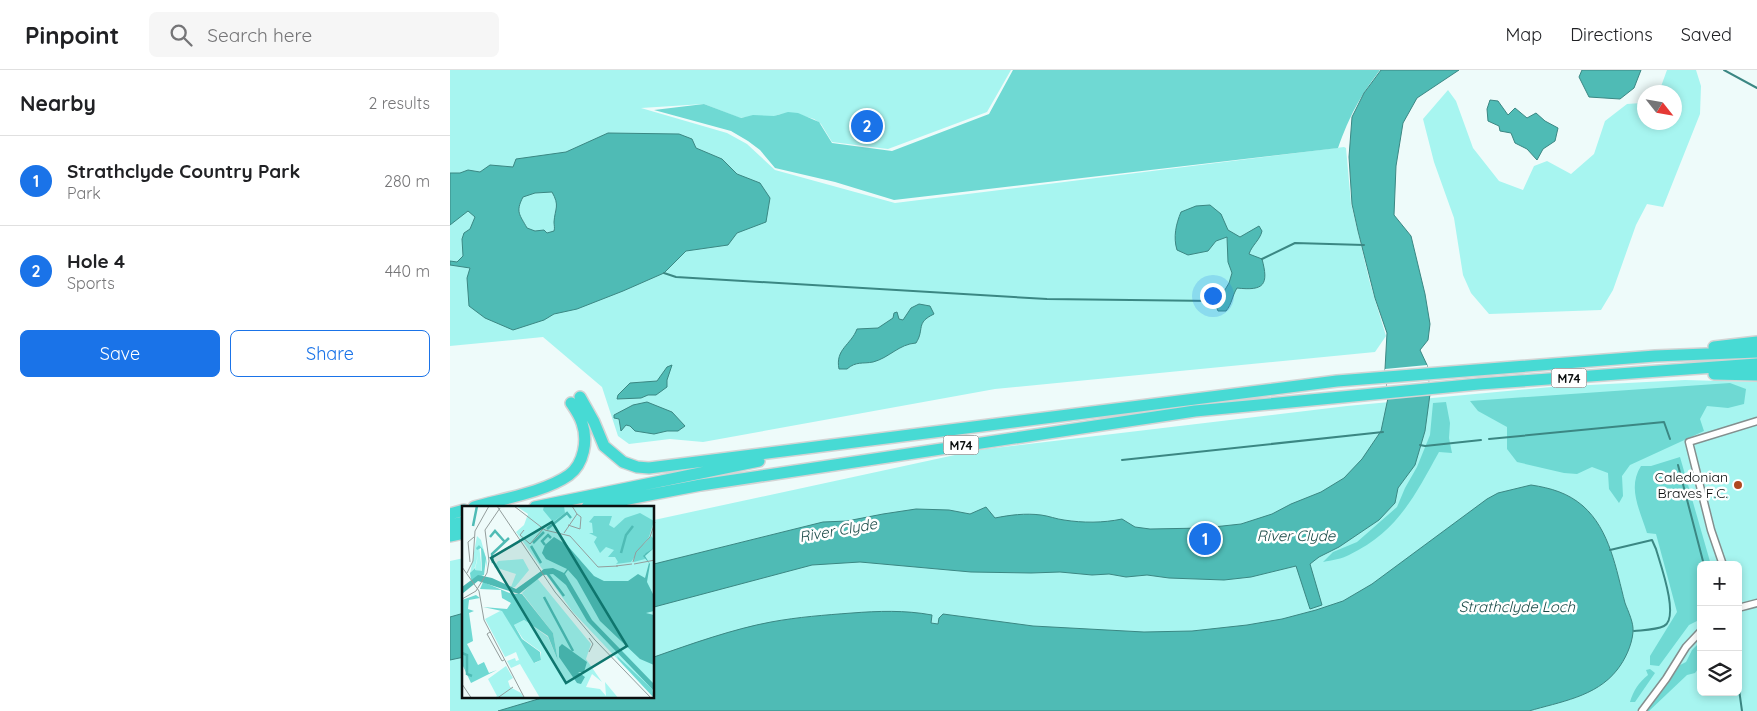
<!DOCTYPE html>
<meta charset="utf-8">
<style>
:root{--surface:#fff;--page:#f6f6f6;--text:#202124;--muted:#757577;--line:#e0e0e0;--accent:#1a73e8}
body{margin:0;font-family:Quicksand,sans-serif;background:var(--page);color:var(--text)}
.controls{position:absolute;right:15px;bottom:15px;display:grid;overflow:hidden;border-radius:8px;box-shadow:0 2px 8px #0003}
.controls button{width:45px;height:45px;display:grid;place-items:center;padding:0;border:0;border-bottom:1px solid var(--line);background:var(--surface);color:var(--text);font:25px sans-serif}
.compass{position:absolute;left:1187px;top:15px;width:45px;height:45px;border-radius:50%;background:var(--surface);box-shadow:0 2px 8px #0003;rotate:121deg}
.you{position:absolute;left:762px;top:225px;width:18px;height:18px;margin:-12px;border:4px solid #fff;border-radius:50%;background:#1a73e8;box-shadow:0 0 0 8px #1a73e833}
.badge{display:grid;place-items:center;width:32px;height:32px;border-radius:50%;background:var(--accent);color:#fff;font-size:16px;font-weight:700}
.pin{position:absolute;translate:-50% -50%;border:2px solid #fff;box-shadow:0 1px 5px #0006}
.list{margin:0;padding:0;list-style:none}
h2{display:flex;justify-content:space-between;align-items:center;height:65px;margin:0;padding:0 20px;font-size:21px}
h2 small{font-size:16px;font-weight:400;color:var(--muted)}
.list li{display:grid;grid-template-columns:32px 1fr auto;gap:15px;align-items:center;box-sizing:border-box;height:90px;padding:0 20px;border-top:1px solid var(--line)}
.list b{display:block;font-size:19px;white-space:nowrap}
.list p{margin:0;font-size:16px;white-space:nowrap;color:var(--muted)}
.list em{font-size:16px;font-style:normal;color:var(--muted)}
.actions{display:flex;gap:10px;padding:15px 20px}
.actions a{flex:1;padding:11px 0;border:1px solid var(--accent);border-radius:8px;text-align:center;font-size:18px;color:var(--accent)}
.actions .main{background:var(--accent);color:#fff}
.icon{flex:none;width:28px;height:28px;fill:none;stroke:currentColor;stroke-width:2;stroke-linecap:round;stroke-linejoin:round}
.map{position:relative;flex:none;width:1307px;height:641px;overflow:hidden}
header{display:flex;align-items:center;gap:30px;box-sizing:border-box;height:70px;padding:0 25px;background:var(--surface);border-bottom:1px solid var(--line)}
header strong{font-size:24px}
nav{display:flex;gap:28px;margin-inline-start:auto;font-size:18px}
.search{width:350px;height:45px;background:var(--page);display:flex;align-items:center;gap:12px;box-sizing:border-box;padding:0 18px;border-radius:8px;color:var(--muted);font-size:19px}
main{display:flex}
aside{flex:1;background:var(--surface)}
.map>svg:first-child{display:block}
.green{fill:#a7f5f0;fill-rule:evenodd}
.forest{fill:#6fd9d3}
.water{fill:#4fbbb5;stroke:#3b8783;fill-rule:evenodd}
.pier{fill:#eefbfa}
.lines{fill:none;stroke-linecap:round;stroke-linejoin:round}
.stream{stroke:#3b8783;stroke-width:2}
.street-casing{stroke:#848f8e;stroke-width:9}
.highway-casing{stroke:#d3d4d4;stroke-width:14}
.street{stroke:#fff;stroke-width:6}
.highway{stroke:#47dad4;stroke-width:11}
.poi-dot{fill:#af4920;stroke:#fff;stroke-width:2}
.labels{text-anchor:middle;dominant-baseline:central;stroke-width:5;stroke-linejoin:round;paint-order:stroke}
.shield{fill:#fff;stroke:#545757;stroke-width:1}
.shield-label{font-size:12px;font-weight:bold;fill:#0b0f0f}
.poi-label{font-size:14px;fill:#0b0f0f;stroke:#fff;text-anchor:end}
.water-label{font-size:15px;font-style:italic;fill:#1c4c49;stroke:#fff}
.inset-river{fill:none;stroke:#4fbbb5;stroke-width:2.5}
.inset-road{fill:none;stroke:#939d9c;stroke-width:1}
.view{fill:#0f766e;fill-opacity:0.15;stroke:#0f766e;stroke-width:2.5}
.inset-edge{fill:none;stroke:#0b0f0f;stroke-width:2.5}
</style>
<header>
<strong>Pinpoint</strong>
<div class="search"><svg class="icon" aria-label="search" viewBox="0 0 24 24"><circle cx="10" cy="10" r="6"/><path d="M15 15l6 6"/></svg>Search here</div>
<nav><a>Map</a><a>Directions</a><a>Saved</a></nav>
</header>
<main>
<aside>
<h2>Nearby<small>2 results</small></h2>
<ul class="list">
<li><span class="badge">1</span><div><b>Strathclyde Country Park</b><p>Park</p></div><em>280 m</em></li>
<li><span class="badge">2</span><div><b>Hole 4</b><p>Sports</p></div><em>440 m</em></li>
</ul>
<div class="actions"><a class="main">Save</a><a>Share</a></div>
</aside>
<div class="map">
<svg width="1307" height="641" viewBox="0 0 1307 641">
<rect width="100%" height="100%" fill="#eefbfa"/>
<!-- green -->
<path class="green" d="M0,0h561l-24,42 -99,37 -56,-7 -11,-18 -7,-5 -21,-6 -13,1 -5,2h-23l-12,2 -36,-14 -63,4 86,25 20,11 28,26 120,33 449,-56 2,1 5,55 19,80 16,53 -11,16 -380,37 -292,53 -33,-3 -41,5 -11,-8 -16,-49 -59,-50 -93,9z
M1217,0h29l5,16 -1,28 -37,93 -16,-3 -11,21 -23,65 -12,20 -112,4 -18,-21 -8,-18 -9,-57 -20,-56 -11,-43 25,-29 8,11 17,47 26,33 24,9 11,-24 13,-5 24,13 23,-20 11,-33 22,-17 14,-1 3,-2v21h30v-30h-15z
M1235,310l72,2v329h-1307v-150l14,-3v139h190v-177l324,-70 369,-44 204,-19zM1251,495h37v127h-37z"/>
<!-- forest -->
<path class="forest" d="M563,0h367c-21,28 -30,45 -42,78l-444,52 -59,-18 -60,-14 -15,-18 -12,-9 -17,-10 -77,-21 50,-6 37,14 12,-3 21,1 14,-4 10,1 21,9 13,21 60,8 97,-37z
M1280,313l16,6 -2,15 -16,4 -21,-2 -7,13 4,12 -74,34 -8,11 1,20 -4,7 -10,-14 -1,-16 -16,-6 -15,7 -13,-1 -47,-11 -10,-13v-22l-29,-16 -8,-10z
M996,332l4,21 -1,15 3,15 -13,-1c-25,45 -41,79 -90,103 -7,4 -17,5 -26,7l10,-10 24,-10 40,-35 8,-19 12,-21 13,-32 3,-32z
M1230,387l31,108h-10v54l-12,6 -30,41 -9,-1v-9l27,-44 -21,-78 -9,-1c-7,-23 -20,-45 -6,-67h10z
M1251,571v24l-6,8 -8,2 -38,36h-3l21,-26 13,-20 6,-3 6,-12z
M1200,599l5,4 -20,29h-5c3,-11 9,-20 18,-27l-2,-5z"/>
<!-- water -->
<path class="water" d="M931,0h78l-42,28 -14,25 -7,43 -2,49 17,21 14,58 5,30 -2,16 -8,10 7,15 3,29 -5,37 -10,34 -17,23 -3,15 -16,17 -40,27 -20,10 -9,7 12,41 -12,4 -14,-43 -45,11 -27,3 -55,-2 -22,-3 -21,2 -17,-3 -17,1 -32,-3 -29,1 -60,-1 -111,-10 -48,3 -158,42v-43l169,-42 24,-1 36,-7 33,-5 33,1 21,4 16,-7 9,11c15,-3 30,-5 46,-3 8,1 15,4 23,5 19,3 39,3 58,-1l13,8 15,2 54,-1 37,-4 31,-10 19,-10 30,-12 23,-14 18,-19 19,-28 7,-33 -3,-29 2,-36 -12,-35 -17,-67 -6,-27 -3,-47 3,-40 12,-24z
M1132,0h59l-7,18 -14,11 -31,-2 -10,-20z
M1040,30l8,1 10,14 7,-7 12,10 9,-5 9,8 13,7 -3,13 -12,8 -6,11 -10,-11 -12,-6 -4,-10 -11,-2 -1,-5 -11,-5 -1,-12z
M158,63l71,1 13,5 4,9 26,11 15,15 23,9 10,15 -4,24 -29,11 -9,12 -42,6 -22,22 -41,18 -46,18 -23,5 -10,6 -31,10 -28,-12 -16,-12 -2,-28 3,-10 -20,-3v-4l7,1 6,-6 -1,-17 2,-6 6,-4 5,-12 -7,-6 -18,14v-52h10l8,-3 12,2 10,-7 23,2 3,-8 50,-7zM102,122c8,14 3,16 2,30 0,3 1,6 0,9l-7,2 -3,-3 -9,1 -8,-3c-7,-13 -12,-16 -4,-31l12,-4z
M760,135l11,9 7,16 12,7 19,-11 3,5c-2,9 -10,14 -13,23l13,5c7,26 2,32 -25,29 -5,8 -5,16 -11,23h-8l-4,-10 9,-8 6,-10 3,-10 -4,-11 -1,-25 -11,4 -8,10 -20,4 -11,-5c-4,-13 -1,-26 4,-38l15,-6z
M469,234l11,2 4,8c-19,9 -9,15 -18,29 -17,1 -27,15 -43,19 -10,2 -17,-1 -26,7h-8c-4,-20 12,-24 18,-40l21,-1 15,-10 1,-5 3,-1 2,7 4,1 8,-12z
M222,295l-5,15v7l-11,8h-8l-7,3 -24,1 1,-4 12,-12 27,-2 10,-14z
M197,332l25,10 13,14 -7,5h-11l-13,3 -19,-3 -5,-5 -4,-1 -5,6 -2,-12 -5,-1v-3l19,-10z
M1081,415c20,3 37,8 52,21 27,24 33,63 42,97 3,8 9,20 8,29 -1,13 -8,28 -16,38 -21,27 -58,32 -88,41h-1031l47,-14h109v-40c37,-13 79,-28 117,-35 27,-5 54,-7 81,-9 26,-2 53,-3 80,2l-1,8 7,1 1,-6 4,-4 90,12 111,6 48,-1 55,-6 35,-6 34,-9 27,-9 29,-17 115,-85 11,-6z
M14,543v44l-14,3v-43z"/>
<!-- pier -->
<path class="pier" d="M977,295l3,29 -42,4 -3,-29z"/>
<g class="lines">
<!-- stream -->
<path class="stream" d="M1274,0l33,18
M812,189l33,-16 69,2
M214,203l12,4 371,22 167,2
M1039,369l175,-17 6,17
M970,375l5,1 56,-6
M672,390l261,-28
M1228,395l26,100
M1160,480l42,-10 4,9c4,14 24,69 8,77 -8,4 -21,4 -30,5
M1248,569l3,6
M1288,612l4,29"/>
<defs>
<path id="street" d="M1273,495l-12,-35 -22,-88 68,-21
M1288,538l19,-5
M1192,641l24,-32 20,-32 15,-16"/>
<path id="highway" d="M1264,277l43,-5
M1264,304l43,1
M130,327l14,25 10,24 19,16 14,5 12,1 688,-87 318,-25 102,-4
M24,437c28,-8 71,-15 95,-32 15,-11 19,-35 13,-52 -2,-7 -7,-14 -11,-20
M85,437l224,-46
M137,437l114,-22 494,-74 284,-27 278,-20
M0,444l14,-4
M0,455l14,-3
M0,466l14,-3"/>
</defs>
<!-- street casing -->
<use href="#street" class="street-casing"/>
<!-- highway casing -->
<use href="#highway" class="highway-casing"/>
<!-- street -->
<use href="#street" class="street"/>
<!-- highway -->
<use href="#highway" class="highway"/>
</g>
<!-- markers -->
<circle class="poi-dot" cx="1288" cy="415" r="5"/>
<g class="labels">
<!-- shield labels -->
<g class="shield">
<rect x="1101.5" y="298.5" width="35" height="19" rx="4"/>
<rect x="493.5" y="365.5" width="35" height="19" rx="4"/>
</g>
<g class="shield-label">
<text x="1119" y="308">M74</text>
<text x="511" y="375">M74</text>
</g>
<!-- poi labels -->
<g class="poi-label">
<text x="1278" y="407">Caledonian<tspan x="1278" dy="16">Braves F.C.</tspan></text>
</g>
<!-- water labels -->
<g class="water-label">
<text transform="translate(388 460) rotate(-10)">River Clyde</text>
<text x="846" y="465">River Clyde</text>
<text x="1067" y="536">Strathclyde Loch</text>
</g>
</g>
<!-- overview -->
<g transform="translate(12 436)">
<rect width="192" height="192" fill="#eefbfa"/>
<path d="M54,0h138v192l-82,-87 -56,-79 8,-7 4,-11zM15,30l4,4 6,22v6l-4,-19 -4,-4 3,27 -7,-2 3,-15 -3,12 -5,7zM61,53l6,11 -14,17h-4l5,-13 -22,-7 4,-6zM75,72l54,66 -5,15 16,23 -10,-8 -6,13 14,2 6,7 -1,-14 14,17 -79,-1 -20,-34 -9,4 -4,-7 8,-3 1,3 3,-1 -3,-8 -11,5 -20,-38 17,-9 33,53 6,-3v-8l-18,-13 -9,-14 10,-5 24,17 10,24 -5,-28 -31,-40zM44,160l7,12 -5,3 2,6 11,6 3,5h-29l2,-2 -9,-17z" fill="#a7f5f0"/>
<path d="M82,0h20l1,7 -12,9 -10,-12zM178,7l14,8 -5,16 -18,25 -15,2 2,-2 -3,-5h-7l6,-7 -8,-3 -6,6 -6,-11 3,-5 -8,-4h4l-1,-10 -3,-1 5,-6h18l-3,9 5,3 11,-10zM189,30l3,3v9l-10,7 1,4 -11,3v-6zM17,39l4,4 3,9 -2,17 -13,5 -1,-7 5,-5 1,-13 -1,15 7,1 -1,-23 -4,2 -1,-2zM21,76l29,12h10l31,39 5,28 -10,-25 -24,-16 -10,5 8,14 18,13 1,8 -7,3 -32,-52 -19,-4 24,2 4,-6 -9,-5 -1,-8 -21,-1zM14,89l4,3 -11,2 -1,9 6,2 -5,2 4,28 -6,3 11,21 6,-3 5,11 8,-3 -26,13 -9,-19v-64zM155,150l35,33 2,9 -36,-39z" fill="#6fd9d3"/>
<path d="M92,31l13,8 27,31 10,5h24l10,-7 7,4 4,-15 -6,-7 3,-3 8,-5 -9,8 5,8 -3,18 7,14v15l-8,2 8,2v50l-14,-6 -40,-38 -23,-41 -9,-10 -3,4 27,46 62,64v7l-67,-70 -21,-36 -13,-11 -10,1 -24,19 -41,-13 -16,13v-7l16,-12 14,3 24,11 28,-20 9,-1 11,5 3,-4 -21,-10 -4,-6 3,-8zM100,138l25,18 -3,10h-6l7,5 -4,7 -4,-1 -18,-26v-10z" fill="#4fbbb5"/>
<path class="inset-river" d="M11,20l4,-20M85,23l20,-16 4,5M28,31l5,-6 9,10M71,37l11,-11M83,39l-3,-4 6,-6 3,3M69,40l10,17M159,47l5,-18 7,-9M31,57l-1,-9 17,-16M85,67l17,23M82,91l29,54M0,147l5,2v19l5,2"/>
<path class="inset-road" d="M35,0l58,86 40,48 57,59M52,0l31,24 25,6 28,31 20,-1M106,19l12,4 1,-12 -4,-3M62,24l-4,5 10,9 13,-15M102,27l13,-19 -5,-8M8,56l-2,-20 6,-5M171,56l3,-10 14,-15 5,-15M172,58l21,-4M154,60l16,-2M0,61l17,24 5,29 41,79M5,67l6,-12 2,-30 14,-25M0,93l14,-8 11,-18 2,-12 -4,-31 15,-22M28,126l-3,2 15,27 2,-1M127,146l4,-8 -4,-6M0,178l10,15M34,193l17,-12"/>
<path class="view" d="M90,16l75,124 -61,37 -75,-125z"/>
<rect width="192" height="192" class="inset-edge"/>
</g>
</svg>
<div class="controls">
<button>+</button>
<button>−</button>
<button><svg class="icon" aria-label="layers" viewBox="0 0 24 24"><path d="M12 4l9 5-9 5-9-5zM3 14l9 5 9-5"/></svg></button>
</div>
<svg class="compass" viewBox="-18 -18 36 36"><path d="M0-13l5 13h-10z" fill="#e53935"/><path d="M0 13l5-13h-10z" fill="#757577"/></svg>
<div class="you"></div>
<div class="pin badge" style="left:755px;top:469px">1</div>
<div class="pin badge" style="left:417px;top:56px">2</div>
</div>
</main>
